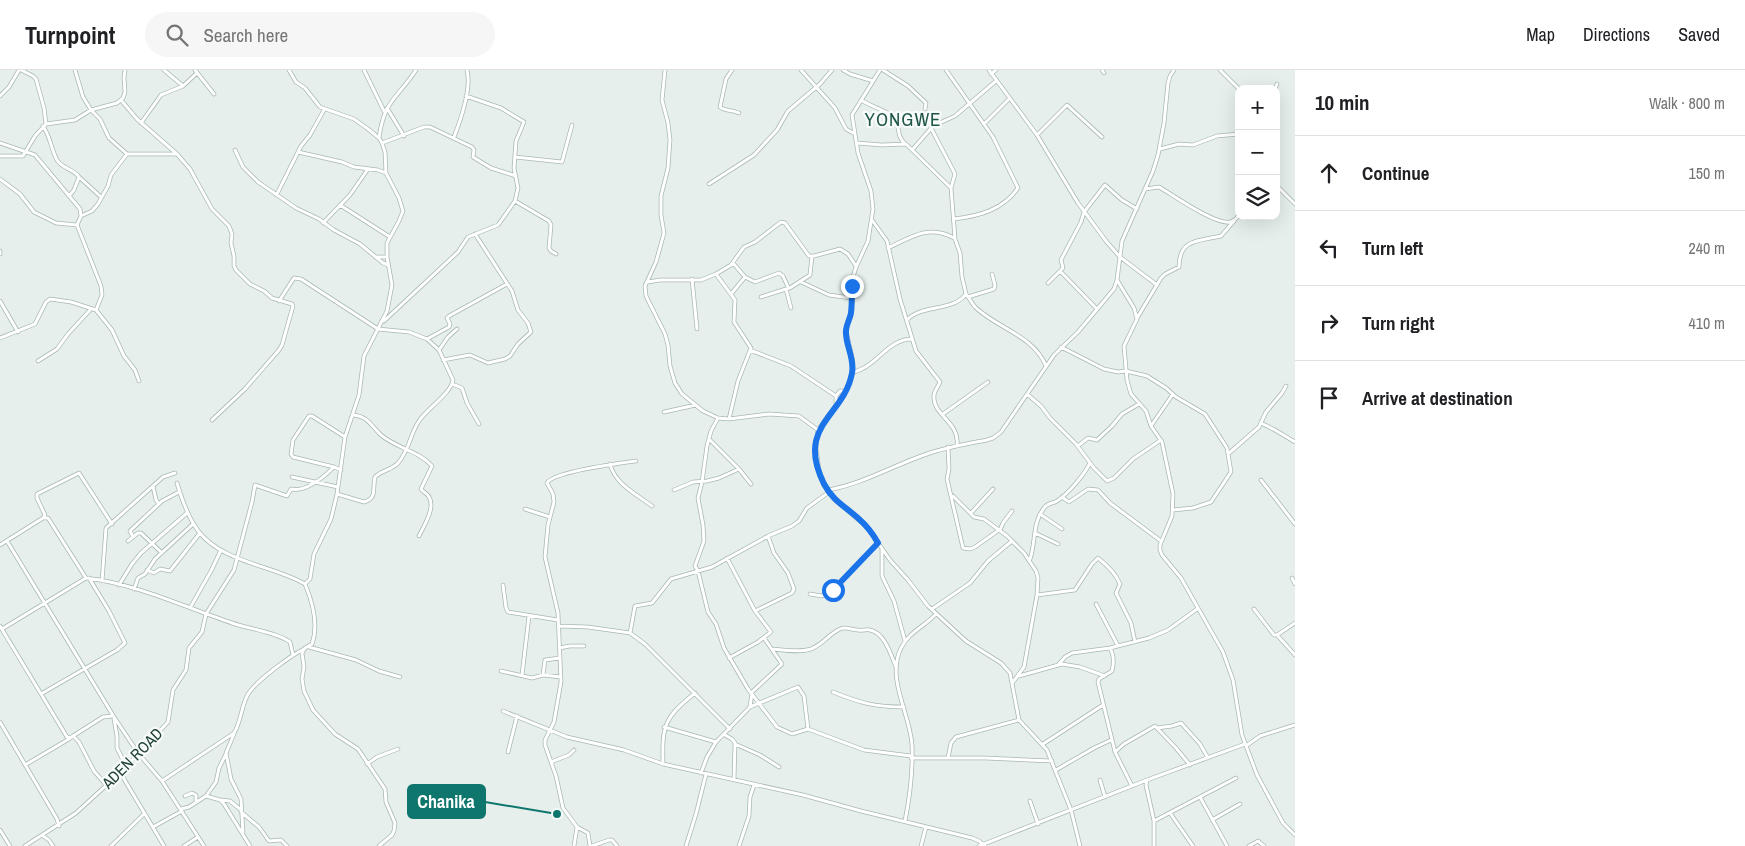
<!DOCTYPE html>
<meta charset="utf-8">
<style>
:root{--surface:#fff;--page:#f6f6f6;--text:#202124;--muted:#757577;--line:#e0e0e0}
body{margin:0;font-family:"Archivo Narrow",sans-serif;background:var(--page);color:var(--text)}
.controls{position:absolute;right:15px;top:15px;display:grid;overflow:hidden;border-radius:10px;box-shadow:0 5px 20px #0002}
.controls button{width:45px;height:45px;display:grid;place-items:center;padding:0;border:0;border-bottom:1px solid var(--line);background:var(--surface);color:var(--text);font:25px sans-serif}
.stop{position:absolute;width:15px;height:15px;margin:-11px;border:4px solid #1a73e8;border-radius:50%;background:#fff}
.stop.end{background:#1a73e8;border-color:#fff;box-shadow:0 1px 5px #0008}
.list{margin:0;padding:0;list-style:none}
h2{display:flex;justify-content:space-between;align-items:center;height:65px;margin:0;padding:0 20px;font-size:21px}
h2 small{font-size:16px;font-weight:400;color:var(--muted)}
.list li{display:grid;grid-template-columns:32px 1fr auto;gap:15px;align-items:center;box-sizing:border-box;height:75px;padding:0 20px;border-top:1px solid var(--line)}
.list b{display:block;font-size:19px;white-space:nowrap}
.list em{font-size:16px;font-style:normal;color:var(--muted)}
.icon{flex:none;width:28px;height:28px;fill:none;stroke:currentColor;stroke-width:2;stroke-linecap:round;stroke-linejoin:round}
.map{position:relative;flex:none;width:1295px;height:776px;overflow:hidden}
header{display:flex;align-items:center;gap:30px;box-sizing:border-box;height:70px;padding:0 25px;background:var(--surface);border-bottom:1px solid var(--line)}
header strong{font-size:24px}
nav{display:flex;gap:28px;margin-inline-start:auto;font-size:18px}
.search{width:350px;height:45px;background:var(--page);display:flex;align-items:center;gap:12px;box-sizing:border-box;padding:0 18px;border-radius:28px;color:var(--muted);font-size:19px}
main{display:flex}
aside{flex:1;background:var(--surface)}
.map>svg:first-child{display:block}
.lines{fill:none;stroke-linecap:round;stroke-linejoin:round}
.street-casing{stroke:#a8b8b2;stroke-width:4.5}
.street{stroke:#fff;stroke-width:3}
.route{stroke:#1a73e8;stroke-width:6}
.labels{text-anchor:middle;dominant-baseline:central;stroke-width:4.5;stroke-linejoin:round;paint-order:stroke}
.street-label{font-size:16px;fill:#24423a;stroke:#f7fbf9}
.quarter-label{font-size:19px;letter-spacing:1px;fill:#1f5548;stroke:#f7fbf9}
.leader{fill:none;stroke:#0f766e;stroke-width:2}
.callout-dot{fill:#0f766e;stroke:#f7fbf9;stroke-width:2}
.callout{fill:#0f766e;stroke:#0f766e;stroke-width:2}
.callout-label{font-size:18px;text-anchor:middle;font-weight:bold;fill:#fff}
</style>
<header>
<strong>Turnpoint</strong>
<div class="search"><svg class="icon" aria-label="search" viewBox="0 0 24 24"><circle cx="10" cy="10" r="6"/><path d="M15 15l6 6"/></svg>Search here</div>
<nav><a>Map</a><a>Directions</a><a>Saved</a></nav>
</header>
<main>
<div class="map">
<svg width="1295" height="776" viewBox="0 0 1295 776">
<rect width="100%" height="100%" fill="#e6efeb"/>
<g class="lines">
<defs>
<path id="street" d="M21,0l12,6 3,3 8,29 2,16
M75,0l8,27 8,13 9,9 9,19 18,16 -16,21 -3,11 -10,18 -6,7 -11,5
M164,0l19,16
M195,0l19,24
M289,0l7,12 9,6 15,19 34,12 14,10 11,9 3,5 3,9 1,21 13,25 4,13 -4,10 -12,22v14l5,28 -5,26 -23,45 -5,39 -14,42 -8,57 -6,25 -17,35 -4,25 -5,5
M364,0l20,41
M665,0l-3,30 6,23 2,17 -2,28 -7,28v19l3,18 -8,29 -11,24 1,10 19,38 3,11 2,21 5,17 7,11 21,17 15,7 11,1 40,-5 30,2 19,14
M732,0l-6,9 -6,28c4,4 13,3 19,6
M801,0l34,38 11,21 9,5
M843,0l7,4 23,7
M880,0l-28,45 6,38 13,38 2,18 -5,32 -12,26 -3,10 -2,35 -5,18 7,32 -1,11 -6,18 -28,39 -2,18 3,22 5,13 10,16 33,28 23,33 18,20 20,26 38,35 35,22 9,10 9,47 28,30 24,60 9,36
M883,0l25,16 18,17 -1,6
M946,0l47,67 25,51c-15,22 -39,28 -64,31
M989,0l48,65 41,68 28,38 14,16 37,28
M1102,0l2,3
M1220,0l19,19
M991,4l5,-4
M1275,19l2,-5
M0,26l9,-9 10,-17
M121,30l16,19 40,35 13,15 22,40 17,17 3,8 -1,9 3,13v10l2,4 14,14 14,7 8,7 20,6 1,2 -11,39 -3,5 -34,39 -33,31
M861,30c7,5 30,13 33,17 7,9 1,17 11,27
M387,38l17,28
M141,53l20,-28 22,-9 14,-13
M984,54l25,-25
M43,56c8,12 8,23 14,34 4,8 17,9 22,17l-5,13 -5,6
M931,58l24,46 -4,14
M1037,65l30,-30 35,32
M454,67c7,-18 18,-48 13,-67
M379,68c5,-38 18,-39 37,-68
M0,73l35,12 45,54 1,7 -4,9 24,61 1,9 -6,15 16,20 12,26 11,14 4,11
M382,73l42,-16h6l42,20 2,3 -1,7 18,11 25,8
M857,73l25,2 24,-1 45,44 4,51 5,14 2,24 4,17c-13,18 -44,10 -59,26
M913,79l20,-23 22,-10 41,-35
M1160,79l19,-5 14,1 24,-9 22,-2
M235,80l8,17 15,15 38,26 23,11 15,11 26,14 23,19 5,2
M298,82l44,10 12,5 24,3 8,3
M127,84h49
M0,86h23l12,-20 11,-12 29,-4 16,-10 26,-7 6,-5 2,-6 -1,-14 1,-8
M515,87l47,5 10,-37
M79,107l22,20
M0,109l20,15 14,18 22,11 21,2
M709,114l45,-29 23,-25 11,-19 32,-27 12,-14
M1276,115l19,19
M1145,119l14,-2c14,8 56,38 71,35 4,-1 7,-4 9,-7
M277,124l24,-48 9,-11 14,-25
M515,131l34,20 2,4 -2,23 2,3 5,3
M340,135l50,32
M872,150l15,21 13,58 16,52 24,31c-2,5 -6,9 -6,14 -2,19 26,26 23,49
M323,153l27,-28 18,-26
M888,178c23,-11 41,-24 66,-10
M0,181v3
M375,187h12
M733,193l12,14
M1060,201l37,38
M716,204l19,26 -1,22 17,26 -13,33 -9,38
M692,209l5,50
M1117,210l17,28 3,11 -13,27 3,34 4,14 15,17 5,15 11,16 11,52 -1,22 -12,29v5l2,5 19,23 42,74 10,28 9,55 15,40 26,48 12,12
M648,212l12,-2h41l15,-6 15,-9 13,-18 11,-5 26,-20 4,1 24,33h5l26,-7 8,5 8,12
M801,212l28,13 22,3
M1048,213l15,-15 -2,-8 20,-38 3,-10 21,-27 17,15 15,9
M786,219l5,19
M731,224l14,-17 10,5 24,-9 4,3 5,11 2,1 20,-13 2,-19
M966,224c3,4 6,9 9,13 23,22 58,28 71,59
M761,227l28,-9
M968,227l26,-8 1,-4 -3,-11
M0,231l18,31
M279,231l15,-23 7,1 77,50 31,3 18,7 12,11 14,30c-1,12 -27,30 -34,41 -9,13 -10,30 -21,42 -6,7 -16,7 -23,14 -3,11 3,21 -11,25l-27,-8
M1137,248l24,-40 4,-4 14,-7c0,-29 21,-26 42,-31l13,-15
M384,251l74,-69 10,-15 30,-12 17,-24 3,-13 -4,-20 2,-27 8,-19 -23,-14 -35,-12
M0,268l35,-14 11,-22 4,-3 21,3 25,8
M427,269l22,-12 1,-3 -3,-6 2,-2 58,-32
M1061,277l43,22 14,3 8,-1 21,5 19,12 10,9 29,17 22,34 4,24 -20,30 -18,6 -20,2
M439,280l9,-13 9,-8
M750,280l41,16 45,30v9
M443,290l27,-5 18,8 17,-4 5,-3 8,-12 13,-12 -3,-9 -10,-13 -6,-19 -37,-57
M38,291l19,-12 11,-15 23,-25
M852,303c5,-2 11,-4 15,-7 15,-10 26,-27 45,-27
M452,314l10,4 5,15 12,21
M1027,324l14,12 9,12 26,26 18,24 13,13 7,-3 19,-19 28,-19
M836,326l4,-5h6
M664,342l32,-7
M943,344l45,-32
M353,345c15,1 18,11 28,20 15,13 38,16 51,31l-11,23c2,3 7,5 8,8 7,11 -6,30 -10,39
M718,348l-7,13 -4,15 -5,36 -4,16 5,27 1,16 -9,25 3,5 10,41 8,12 8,24 24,41 29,38 15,7 16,-5 56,21 47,6
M1261,353l14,7 20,12
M1151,356l22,-32
M709,369l30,30 12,15
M1078,376l10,-8 9,2 15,-14 10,-12 17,-10
M948,377l1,22 -2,10 16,69 7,1 5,-2 24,-17
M1228,384l31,-27 7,-15 16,-19 4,-7
M610,394c5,20 26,30 42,42
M334,397l-41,-10 -2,-3 2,-14 16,-24h3l33,21
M292,407l46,10
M1261,410l34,44
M177,413c5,17 11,35 22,49 25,31 73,33 106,52 8,19 14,40 7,60l-7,4 -3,5 2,14 -2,12 2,12 9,19 22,24 23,15 27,40 1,13 9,21 -1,8 -2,4 -13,11
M153,416l3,14 3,4
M674,420l19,-8 14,-1 12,-3 20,-9
M828,420c35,-6 66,-25 99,-36 20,-7 40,-10 60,-14l6,-2 8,-6 53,-77 24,-23 36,-43 3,-9 5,-39 31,-70 5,-16 6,-32 4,-40 2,-7 4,-6
M953,426l21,21 10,2 23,17 17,17 12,18 2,7 -1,17 -13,72 -11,15
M1062,427l7,5 19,-13 10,1 12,13 51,38
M525,439l25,8
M971,443l22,-24
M1040,444l22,15
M43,448l2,-3 -8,-17v-4l42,-21 33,51
M1000,460l3,-7 9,-12
M1035,463l23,11
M133,467l-3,-6 32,-30 17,-9
M7,471l107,176 24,36 24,28 42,65
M128,471l10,-8h3l21,20
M0,475l43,-27h5l38,60
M882,479v27l12,25 11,40
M727,488l28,53 16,21 -13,10 -29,16
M1030,489c6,-17 2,-36 14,-51 4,-6 8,-4 13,-7 11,-7 27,-26 33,-38
M147,500l7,3 6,-4 10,2 30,-38
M1292,508l3,6
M102,511l4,-53 57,-51 12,-4
M119,515l13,-21 9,-11 46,-40
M503,515l3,23 2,4 50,8
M134,519l4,-11 7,-4 10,-15 38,-35
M810,524l12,2 11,-6 45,-47
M1037,525l38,-5 17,-26 6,-6c9,7 18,16 22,26l-4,9 15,30 4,19
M1096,534l22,42
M190,538l21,-37 10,-21
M932,539l38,-26 18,-22 24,-20
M1254,539l20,26h3l18,-12
M755,541l37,-18 2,-4 -6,-16 -14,-20 -6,-17
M0,556l67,111 3,1 3,-2 30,-19 9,-1
M559,556l29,1 42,6 15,11 85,85
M2,559l84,-51c51,6 98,29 146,45 17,6 44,9 58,19l3,13
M630,563l5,-27 17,-3 19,-24 41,-12 56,-31 24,-10 7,-5 8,-13 22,-16
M1277,565l18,20
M309,577l47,13 23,11 21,6
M559,578l11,-2h14
M1110,578c4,7 4,15 2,23l-13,8 -1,3 17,70 17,34
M772,579c12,1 27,4 39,0 11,-4 18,-15 29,-20 6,-3 11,1 18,1 4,1 8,-1 12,0 15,3 21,25 26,37
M1058,595l7,-8 7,-4 38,-5 39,-10 19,-8 29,-21
M501,601l31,7 11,-3 18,2
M522,605l7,-59
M543,605l2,-15 15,-2
M1019,606l43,-12 18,3 25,9
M833,622c27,11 42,15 71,15
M751,623l31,-29 -18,-26
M41,624l76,-44 8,-7 -16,-32 -20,-33
M750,636l2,-12
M503,641l64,26 57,13 39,14 140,31 58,16 111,27 7,3 6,5
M114,649l3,17v12l6,12 1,8
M0,652l57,97 2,7
M664,657l52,15
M1157,658l15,-2 9,-3 19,21 8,14
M234,664l-8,19 5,26 10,20 2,34
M725,665l7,4 3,4 -1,37
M73,666l6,6 15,29 12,14
M735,674l25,11 19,12
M1043,674l60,-39
M1246,676l14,-10 35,-11
M508,682l9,-36
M1115,682l9,-8 31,-18 21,22 14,17
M911,688h74l67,3
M948,688l3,-15 5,-6 63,-17
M551,692l18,-7 5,-5
M367,694l10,-7 21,-8
M663,694c-1,-39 1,-46 32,-71
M25,695l44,-26
M123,700l1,9 40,67
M1056,700l38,-22 17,-8
M701,703l6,-16 9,-15 34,-35 48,-20 6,9 4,33
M1100,710l5,17
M1147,710l-1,5 8,36v25
M162,711l72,-48c7,-11 7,-25 13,-37 6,-13 43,-40 57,-47
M185,726l7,-3 4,2v6
M206,726l10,-14 3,-14 7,-14
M1200,727l27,49
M221,730l9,1 11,9
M1030,731l8,23
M181,739l8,-2 17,-11 14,4 4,4 26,42
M241,742l18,15 10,14 12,-1 6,6
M1170,743l23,33
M1212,750l28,-16
M905,751c5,-25 8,-51 7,-76 -2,-32 -26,-66 -11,-97 8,-16 24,-22 35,-34
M1154,751l82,-43
M153,757l29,-16
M577,757l11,6 2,13
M0,760l10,16
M43,766l6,4 4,6
M25,776l51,-33 47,-43 45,-48 5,-32 13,-20 3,-22 13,-16 4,-18 28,-44 18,-68 3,-17 32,11 4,-7c15,3 33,-12 43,-22l7,3
M111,776l33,-32
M184,776l14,-9
M574,776l3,-19 -14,-19 -7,-32 -11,-31v-5l9,-18 7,-40 -3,-69 -13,-56 3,-32 6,-23 -1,-8 -6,-11c6,-11 74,-20 89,-22
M592,776l17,-6h3l5,6
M686,776l10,-32 10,-40
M739,776l10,-30 1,-19 4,-12
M921,776l5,-19
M979,776l168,-66 98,-36
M1249,776l9,-5 6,5"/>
</defs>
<!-- street casing -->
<use href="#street" class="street-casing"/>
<!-- street -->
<use href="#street" class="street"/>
</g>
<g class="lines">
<!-- route -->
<path class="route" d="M833,520l45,-47c-5,-9 -11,-17 -19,-24 -13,-12 -26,-18 -35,-35 -29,-59 20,-67 28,-111 3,-15 -7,-28 -6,-42 0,-6 4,-12 5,-18 1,-9 1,-18 1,-27"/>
</g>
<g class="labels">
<!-- street labels -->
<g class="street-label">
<text transform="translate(132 688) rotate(-45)">ADEN ROAD</text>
</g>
<!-- quarter labels -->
<g class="quarter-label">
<text x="903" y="49">YONGWE</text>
</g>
</g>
<!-- callouts -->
<path class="leader" d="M557 744L485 732"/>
<circle class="callout-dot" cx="557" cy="744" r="5"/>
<rect class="callout" x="408" y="715" width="77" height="33" rx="5"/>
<g class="callout-label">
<text x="446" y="738">Chanika</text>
</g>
</svg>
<div class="controls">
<button>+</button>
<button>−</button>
<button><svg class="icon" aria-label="layers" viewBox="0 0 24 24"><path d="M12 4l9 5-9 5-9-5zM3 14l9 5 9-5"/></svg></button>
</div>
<div class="stop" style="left:833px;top:520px"></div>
<div class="stop end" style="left:852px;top:216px"></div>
</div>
<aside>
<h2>10 min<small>Walk · 800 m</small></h2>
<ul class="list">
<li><svg class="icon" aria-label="ahead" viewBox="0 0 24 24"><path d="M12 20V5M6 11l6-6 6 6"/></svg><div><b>Continue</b></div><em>150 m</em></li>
<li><svg class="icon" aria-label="left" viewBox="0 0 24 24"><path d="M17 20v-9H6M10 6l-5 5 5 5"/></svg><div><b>Turn left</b></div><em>240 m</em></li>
<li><svg class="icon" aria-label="right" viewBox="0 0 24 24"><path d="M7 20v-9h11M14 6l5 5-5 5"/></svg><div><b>Turn right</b></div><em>410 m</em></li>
<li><svg class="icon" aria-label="arrive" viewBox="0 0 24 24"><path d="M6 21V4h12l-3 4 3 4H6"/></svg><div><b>Arrive at destination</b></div></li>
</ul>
</aside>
</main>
